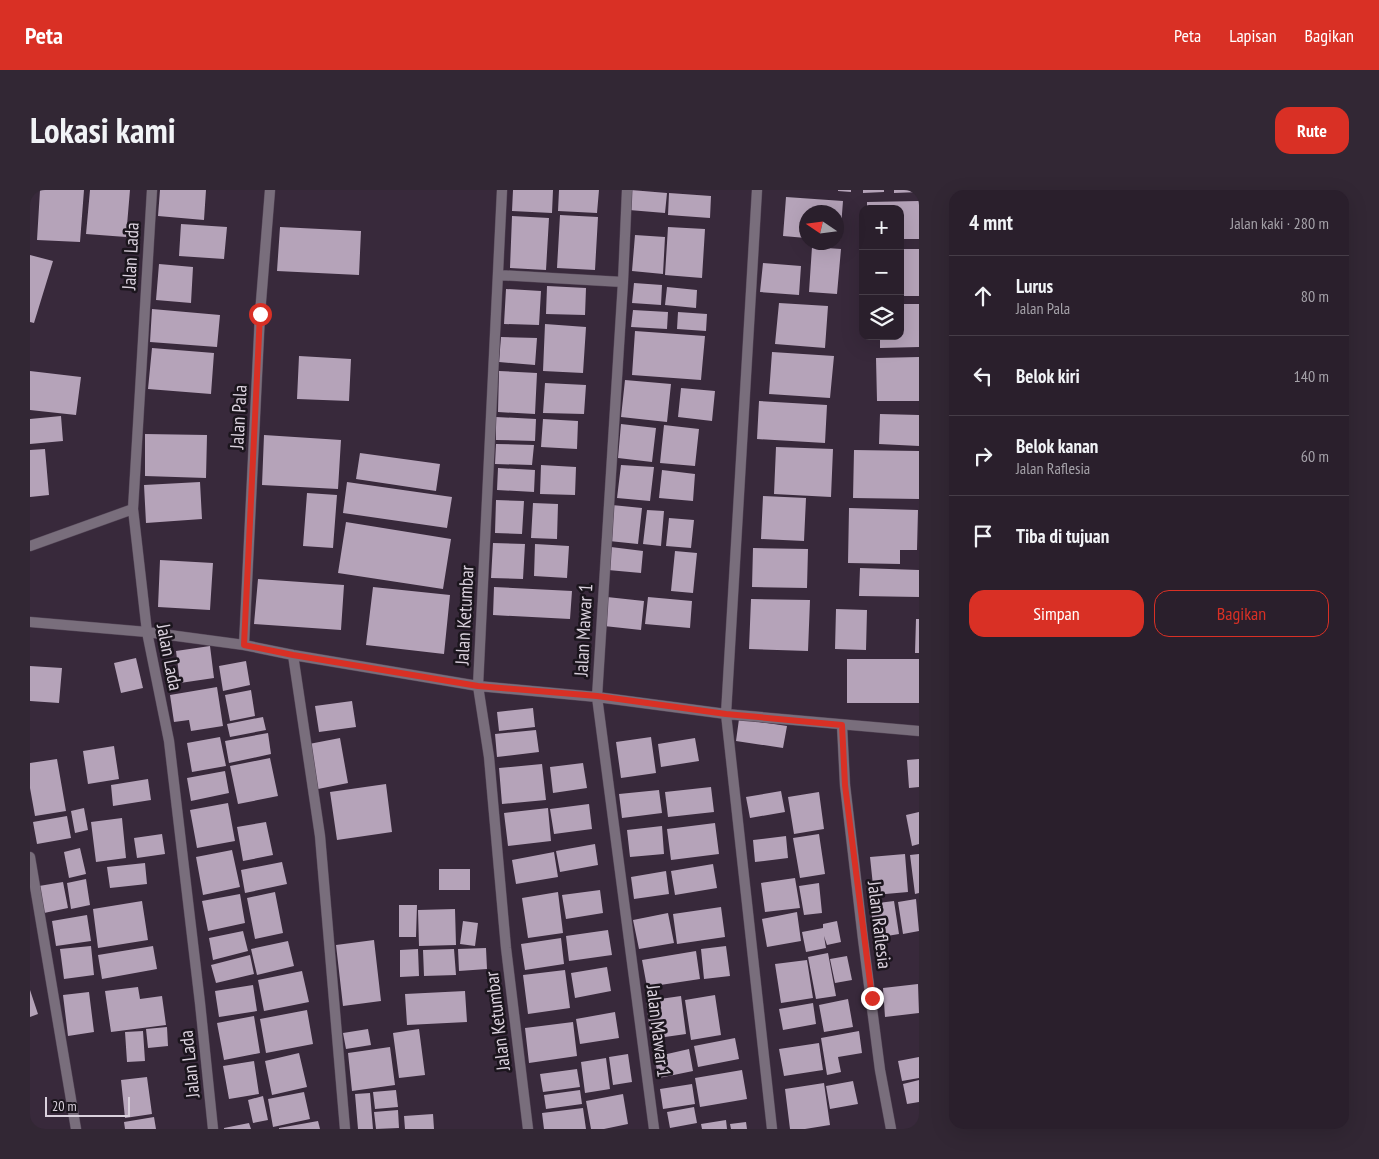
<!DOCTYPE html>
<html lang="id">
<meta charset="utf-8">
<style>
:root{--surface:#2a1f2c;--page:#322734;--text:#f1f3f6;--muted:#a5a2a9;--line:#463d48;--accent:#d93025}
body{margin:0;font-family:"PT Sans Narrow",sans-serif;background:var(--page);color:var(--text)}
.controls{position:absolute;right:15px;top:15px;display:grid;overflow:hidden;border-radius:10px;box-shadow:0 5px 20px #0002}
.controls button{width:45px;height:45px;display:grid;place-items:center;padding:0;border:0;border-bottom:1px solid var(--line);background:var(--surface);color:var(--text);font:25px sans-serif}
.compass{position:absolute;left:769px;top:15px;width:45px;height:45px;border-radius:50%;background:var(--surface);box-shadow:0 5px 20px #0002;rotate:283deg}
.scale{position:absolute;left:15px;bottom:12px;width:85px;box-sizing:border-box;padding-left:5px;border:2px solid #dad1dd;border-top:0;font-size:14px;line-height:18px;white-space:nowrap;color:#dad1dd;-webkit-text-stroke:4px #1b151d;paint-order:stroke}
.stop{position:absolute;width:15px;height:15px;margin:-11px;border:4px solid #d93025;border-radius:50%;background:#fff}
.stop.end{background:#d93025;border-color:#fff;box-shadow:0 1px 5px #0008}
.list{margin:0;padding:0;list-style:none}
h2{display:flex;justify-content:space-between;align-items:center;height:65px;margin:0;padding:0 20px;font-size:21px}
h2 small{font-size:16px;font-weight:400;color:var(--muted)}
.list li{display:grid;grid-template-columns:32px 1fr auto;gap:15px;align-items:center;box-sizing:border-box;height:80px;padding:0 20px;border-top:1px solid var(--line)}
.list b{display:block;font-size:19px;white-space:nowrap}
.list p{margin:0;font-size:16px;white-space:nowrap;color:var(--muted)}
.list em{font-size:16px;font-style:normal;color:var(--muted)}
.actions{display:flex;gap:10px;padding:15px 20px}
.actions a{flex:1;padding:11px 0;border:1px solid var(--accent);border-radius:15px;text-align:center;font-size:18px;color:var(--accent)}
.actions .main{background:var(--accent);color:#fff}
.icon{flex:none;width:28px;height:28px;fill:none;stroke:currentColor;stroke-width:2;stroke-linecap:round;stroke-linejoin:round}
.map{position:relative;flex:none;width:889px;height:939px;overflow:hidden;border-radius:15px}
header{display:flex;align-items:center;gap:30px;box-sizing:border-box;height:70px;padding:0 25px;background:var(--accent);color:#fff}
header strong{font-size:24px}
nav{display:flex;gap:28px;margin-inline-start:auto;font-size:18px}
.intro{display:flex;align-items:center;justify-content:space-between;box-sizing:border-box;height:120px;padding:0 30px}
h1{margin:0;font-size:35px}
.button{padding:12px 22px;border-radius:15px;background:var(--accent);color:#fff;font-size:18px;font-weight:700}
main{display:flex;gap:30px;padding:0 30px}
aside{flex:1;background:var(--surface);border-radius:15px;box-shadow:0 5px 20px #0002}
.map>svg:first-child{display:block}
.building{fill:#b5a3b9}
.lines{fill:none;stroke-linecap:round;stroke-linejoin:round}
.minor-casing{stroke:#554758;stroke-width:11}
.minor{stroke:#796e7c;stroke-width:10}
.route{stroke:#d93025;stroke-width:6}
.labels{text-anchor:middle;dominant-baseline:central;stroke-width:5;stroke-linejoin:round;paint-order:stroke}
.street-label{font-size:19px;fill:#dad1dd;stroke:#1b151d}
</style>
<header>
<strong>Peta</strong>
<nav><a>Peta</a><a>Lapisan</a><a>Bagikan</a></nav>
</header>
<div class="intro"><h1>Lokasi kami</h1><a class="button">Rute</a></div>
<main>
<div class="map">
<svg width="889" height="939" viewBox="0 0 889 939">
<rect width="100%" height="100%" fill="#38293b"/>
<!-- building -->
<path class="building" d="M10,0h44l-4,52 -43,-2z
M60,0h40l-4,47 -40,-3z
M130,0h46l-2,30 -46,-4z
M483,0h40l-1,23 -40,-2z
M529,0h40l-2,23 -39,-2z
M601,0l36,3 -2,20 -36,-3z
M808,0h13v2l-13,-1z
M833,0h21v2l-21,1z
M864,0h25v2l-25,1z
M639,3l42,3 -1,22 -42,-3z
M756,7l57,4 -3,39h-4v-28h-30v26l-23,-2z
M889,11v38h-19v-30h-33v-7z
M530,25l38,2 -3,53 -38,-2z
M482,26l37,2 -3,52 -36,-2z
M151,34l46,3 -3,32 -45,-3z
M250,37l81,4 -2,44 -82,-4z
M638,37l37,2 -3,49 -37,-3z
M605,45l30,2 -2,37 -31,-3z
M782,57l29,2 -4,45 -28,-2z
M870,59h19v47h-19z
M0,65l23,6 -19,62 -4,-1z
M733,73l38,3 -2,29 -39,-3z
M129,74l34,3 -2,36 -35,-3z
M604,93l28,2 -1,20 -29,-2z
M517,96l39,2 -1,27 -39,-1z
M637,97l30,3 -1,18 -31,-3z
M476,99l35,2 -2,34 -35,-1z
M749,113l49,3 -3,42 -50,-4z
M870,114h19v43l-39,1v-12h20z
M122,119l68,6 -3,32 -67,-5z
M603,120l35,2 -1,17 -36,-2z
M648,122l29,2 -1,17 -29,-2z
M515,134l41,3 -3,46 -40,-2z
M605,141l70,5 -4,44 -69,-5z
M471,147l36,1 -2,27 -36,-3z
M122,158l62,5 -3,41 -63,-5z
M742,162l62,4 -4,42 -61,-4z
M269,166l52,3 -2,42 -52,-2z
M889,167v44h-42l-1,-43z
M0,181l51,6 -5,38 -46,-5z
M469,181l38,2 -2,41 -37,-2z
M595,190l46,4 -4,38 -46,-5z
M515,193l41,2 -2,29 -41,-1z
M651,198l34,3 -3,30 -34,-4z
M729,211l68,4 -2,38 -68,-4z
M850,224l39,1v31l-40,-2z
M31,226l2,25 -33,3v-25z
M466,227l40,2 -1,22 -39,-1z
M513,229l35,2 -1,28 -36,-2z
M591,234l35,4 -4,34 -34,-4z
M634,235l35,4 -4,37 -35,-3z
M115,244l62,1 -1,43 -61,-2z
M234,245l77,5 -3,49 -76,-4z
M466,254l38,1 -2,20 -37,-1z
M746,257l57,2 -2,48 -57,-3z
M15,259l4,46 -19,2v-47z
M824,260l65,1v48l-66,-1z
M330,263l80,11 -4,27 -80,-12z
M511,275l35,2 -1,28 -35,-1z
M591,275l33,2 -4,34 -33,-3z
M468,278l37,2 -1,22 -37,-2z
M632,280l33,4 -2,27 -34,-3z
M170,292l2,37 -56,4 -2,-38z
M317,292l105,15 -5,31 -104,-15z
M277,303l30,2 -4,53 -30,-2z
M733,306l43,2 -2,43 -43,-2z
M466,310l28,1 -2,33 -27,-1z
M503,313l25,1 -1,35 -26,-1z
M582,315l30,3 -4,36 -29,-3z
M819,318l69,2 -1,40h-17v14l-52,-1z
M617,320l17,1 -3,35 -18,-2z
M639,328l25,2 -3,28 -25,-2z
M316,332l105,17 -8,50 -105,-16z
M463,353l32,1 -2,35 -32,-1z
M505,354l34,2 -2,32 -33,-2z
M581,357l32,4 -2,22 -33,-3z
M723,358l55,1 -1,39 -55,-1z
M645,361l22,2 -4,40 -22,-2z
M130,370l53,3 -3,47 -52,-3z
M830,378l59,2v27l-60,-1z
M228,389l86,6 -3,45 -87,-6z
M343,397l77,8 -6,59 -78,-9z
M464,397l78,4 -2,28 -77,-4z
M577,407l37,4 -3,29 -37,-4z
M618,407l44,4 -2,27 -45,-4z
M721,409l59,1 -2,51 -59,-2z
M806,419l31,1 -1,40 -31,-1z
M886,429h3v34h-4z
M180,456l4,32 -34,5 -4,-32z
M106,468l7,30 -22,5 -7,-30z
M817,469h72v44h-72z
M216,471l4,24 -27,6 -4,-25z
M0,476l32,2 -3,35 -29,-2z
M187,497l6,39 -32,5 -2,-11 -15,2 -4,-27z
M221,500l4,26 -25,5 -5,-26z
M322,511l4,26 -37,5 -4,-26z
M503,518l2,19 -36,4 -2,-19z
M233,527l3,13 -36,7 -3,-13z
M709,529l48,7 -4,22 -47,-7z
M506,540l3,22 -42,5 -2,-23z
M238,543l3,21 -42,9 -4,-22z
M190,547l6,29 -34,6 -5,-29z
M621,547l5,36 -35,5 -5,-36z
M310,548l8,45 -30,6 -9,-45z
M665,548l4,23 -38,6 -3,-23z
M84,556l5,33 -31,5 -5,-33z
M240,568l8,38 -40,8 -8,-38z
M27,569l9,52 -31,5 -5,-28v-25z
M889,569v28l-10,1 -2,-28z
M553,573l4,25 -34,5 -3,-26z
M512,574l4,36 -44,4 -3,-36z
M195,581l4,22 -38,8 -4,-23z
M118,589l3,21 -38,6 -2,-21z
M356,594l6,48 -55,8 -7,-48z
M681,597l3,25 -46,5 -3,-25z
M629,600l3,23 -40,5 -3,-24z
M751,601l4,21 -35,6 -4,-21z
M789,602l5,37 -30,5 -6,-37z
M198,613l7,38 -38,7 -7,-38z
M559,614l3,25 -38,5 -4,-25z
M54,618l4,22 -13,3 -4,-22z
M518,618l3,33 -43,5 -4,-33z
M889,622v32l-7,2 -6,-31z
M37,626l4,22 -34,6 -4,-22z
M92,628l4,40 -30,4 -5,-40z
M236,632l7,33 -30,6 -6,-34z
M685,633l4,31 -48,6 -4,-31z
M632,636l2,28 -34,3 -3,-27z
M132,644l3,20 -28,4 -3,-20z
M789,644l6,40 -25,4 -7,-40z
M756,646l2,22 -33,4 -2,-22z
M565,654l3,21 -38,7 -4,-21z
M50,658l6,26 -17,4 -5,-26z
M202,660l8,37 -37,8 -7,-38z
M524,662l4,25 -42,7 -4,-24z
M875,664l3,38 -34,3 -4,-38z
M889,664v39l-4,1 -5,-39z
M252,672l5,22 -42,9 -4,-23z
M115,673l2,21 -37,4 -3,-21z
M683,674l4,24 -42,7 -4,-24z
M409,679h31v21h-31z
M636,681l3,23 -35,5 -3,-22z
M765,688l5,30 -35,4 -4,-29z
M56,689l4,26 -19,4 -4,-26z
M33,692l5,26 -24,5 -5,-27z
M789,693l3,30 -18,2 -5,-29z
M570,700l3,23 -37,6 -4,-24z
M245,702l8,41 -28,6 -8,-41z
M528,702l5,41 -35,5 -6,-40z
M210,704l5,29 -37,8 -6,-30z
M886,709l3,32 -16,3 -5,-32z
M112,711l6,39 -50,8 -5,-39z
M864,711l5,33 -24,4 -5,-34z
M369,715h18l-1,32h-17z
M691,717l4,30 -48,7 -4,-30z
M425,719l1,36 -37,1 -1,-36z
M767,722l4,29 -34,6 -5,-28z
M638,723l6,30 -35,6 -6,-29z
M57,725l4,26 -35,5 -4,-25z
M433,731l15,2 -3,23 -15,-2z
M807,731l4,21 -14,3 -3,-9 2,12 -20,4 -4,-20 21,-4v-4z
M578,740l4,25 -43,6 -3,-25z
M213,741l5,20 -35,9 -4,-22z
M531,748l3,26 -39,6 -4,-26z
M344,750l7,61 -38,5 -7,-61z
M258,751l6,25 -37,9 -6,-26z
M61,756l3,29 -30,4 -4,-30z
M123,756l4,23 -55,10 -4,-24z
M696,756l4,30 -26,3 -3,-30z
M456,758l1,21 -28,2 -1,-22z
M388,759l1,27 -19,1v-27z
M424,759l2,26 -32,1 -1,-26z
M666,761l4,28 -53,8 -5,-27z
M798,763l8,43 -20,3 -8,-42z
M220,765l4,19 -38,9 -5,-18z
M817,766l5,24 -17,3 -5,-24z
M777,770l6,38 -32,5 -6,-39z
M577,777l4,24 -36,7 -4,-25z
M535,780l5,38 -42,6 -5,-39z
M272,781l7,31 -45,9 -6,-31z
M888,794l1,29 -34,4 -2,-29z
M223,795l4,26 -38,6 -4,-26z
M108,797l2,12 22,-3 4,29 -55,7 -6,-41z
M0,800l8,24 -8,3z
M435,801l2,31 -60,3 -2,-31z
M59,802l5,40 -26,4 -5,-41z
M685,805l6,40 -30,5 -6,-40z
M651,806l5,38 -35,5 -5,-38z
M818,809l5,28 -29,5 -5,-27z
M783,813l3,21 -33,6 -4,-21z
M277,820l6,34 -47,9 -6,-34z
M585,822l4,26 -39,6 -4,-25z
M224,826l6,37 -36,7 -7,-37z
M543,832l4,34 -48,7 -4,-35z
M137,837l1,19 -20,2 -2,-19z
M338,839l3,16 -25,4 -3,-16z
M389,839l6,46 -26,3 -6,-45z
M113,841l2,30 -18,1 -2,-30z
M829,841l3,22 -24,4 3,15 -14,3 -6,-37z
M705,848l4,21 -41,8 -4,-21z
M789,853l4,27 -39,6 -5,-27z
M360,857l5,38 -43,6 -4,-38z
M659,859l4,22 -34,7 -5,-21z
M269,863l8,34 -35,8 -7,-34z
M598,864l4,28 -19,3 -4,-28z
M889,867v21l-17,3 -4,-20z
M576,868l4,31 -25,4 -4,-31z
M224,871l5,33 -30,5 -6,-33z
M547,879l3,18 -37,5 -3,-18z
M712,880l5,29 -47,8 -5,-29z
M117,887l5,37 -27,4 -4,-38z
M889,890v22l-12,2 -4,-20z
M823,891l5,23 -28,5 -4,-23z
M794,893l6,42 -25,4h-15l-5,-40z
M662,894l3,20 -32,5 -3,-20z
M366,900l2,17 -23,2 -2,-17z
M550,900l2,14 -36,5 -2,-14z
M274,902l6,27 -37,8 -5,-28z
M340,903l3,36h-15l-3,-35z
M593,904l5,30 -24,5h-13l-5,-28z
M233,906l5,24 -15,3 -5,-23z
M664,917l3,16 -27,5 -3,-16z
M553,918l3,21h-42l-2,-16z
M368,920l1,18 -23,1 -2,-17z
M403,924l1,15h-29l-1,-13z
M124,927l2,12h-31l-1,-7z
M696,930l1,9h-25l-1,-5z
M288,931l2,8h-41v-1z
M716,932l1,7h-16l-1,-5z
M219,933l2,6h-27v-1z"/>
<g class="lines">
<defs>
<path id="minor" d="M122,0l-19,319 14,123 22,109 31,262 13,126
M472,0l-24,496 11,71 17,191 22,181
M597,0l-4,92 -26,415 57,432
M727,0l-31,524 46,415
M468,85l125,7
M0,356l103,-37
M0,432l117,10 97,13 49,10 185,31 119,11 129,17 193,17
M214,455l16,-331 10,-124
M263,465l27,181 25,293
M812,535l3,60 18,154 17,131 11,59
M0,667l46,272"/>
</defs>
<!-- minor casing -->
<use href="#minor" class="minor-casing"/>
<!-- minor -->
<use href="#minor" class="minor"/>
</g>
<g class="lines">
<!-- route -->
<path class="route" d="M230,124l-16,331 49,10 185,31 119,10 129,18 116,11 3,60 27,213"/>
</g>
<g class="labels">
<!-- street labels -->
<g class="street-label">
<text transform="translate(100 66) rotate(-87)">Jalan Lada</text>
<text transform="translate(208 227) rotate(-87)">Jalan Pala</text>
<text transform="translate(434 425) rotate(-87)">Jalan Ketumbar</text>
<text transform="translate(553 440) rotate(-87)">Jalan Mawar 1</text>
<text transform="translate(140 467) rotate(79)">Jalan Lada</text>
<text transform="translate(850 735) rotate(83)">Jalan Raflesia</text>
<text transform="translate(467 831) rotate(-97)">Jalan Ketumbar</text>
<text transform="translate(629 841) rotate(83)">Jalan Mawar 1</text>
<text transform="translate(159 874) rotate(-96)">Jalan Lada</text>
</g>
</g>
</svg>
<div class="controls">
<button>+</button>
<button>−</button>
<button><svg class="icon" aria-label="layers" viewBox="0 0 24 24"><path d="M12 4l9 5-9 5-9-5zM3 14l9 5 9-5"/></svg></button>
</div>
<svg class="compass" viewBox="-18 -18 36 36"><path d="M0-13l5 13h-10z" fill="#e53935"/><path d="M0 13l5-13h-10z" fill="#a5a2a9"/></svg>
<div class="scale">20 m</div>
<div class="stop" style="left:230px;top:124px"></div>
<div class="stop end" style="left:842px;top:808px"></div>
</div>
<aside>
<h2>4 mnt<small>Jalan kaki · 280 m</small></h2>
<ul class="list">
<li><svg class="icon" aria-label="ahead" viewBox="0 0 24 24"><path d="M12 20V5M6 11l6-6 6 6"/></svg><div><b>Lurus</b><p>Jalan Pala</p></div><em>80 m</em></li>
<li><svg class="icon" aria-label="left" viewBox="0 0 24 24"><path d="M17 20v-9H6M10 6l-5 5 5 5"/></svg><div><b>Belok kiri</b></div><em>140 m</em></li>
<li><svg class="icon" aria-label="right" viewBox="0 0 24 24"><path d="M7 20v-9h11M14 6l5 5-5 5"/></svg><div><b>Belok kanan</b><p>Jalan Raflesia</p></div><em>60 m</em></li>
<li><svg class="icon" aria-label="arrive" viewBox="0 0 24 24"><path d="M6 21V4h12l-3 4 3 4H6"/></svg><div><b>Tiba di tujuan</b></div></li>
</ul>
<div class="actions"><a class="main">Simpan</a><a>Bagikan</a></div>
</aside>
</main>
